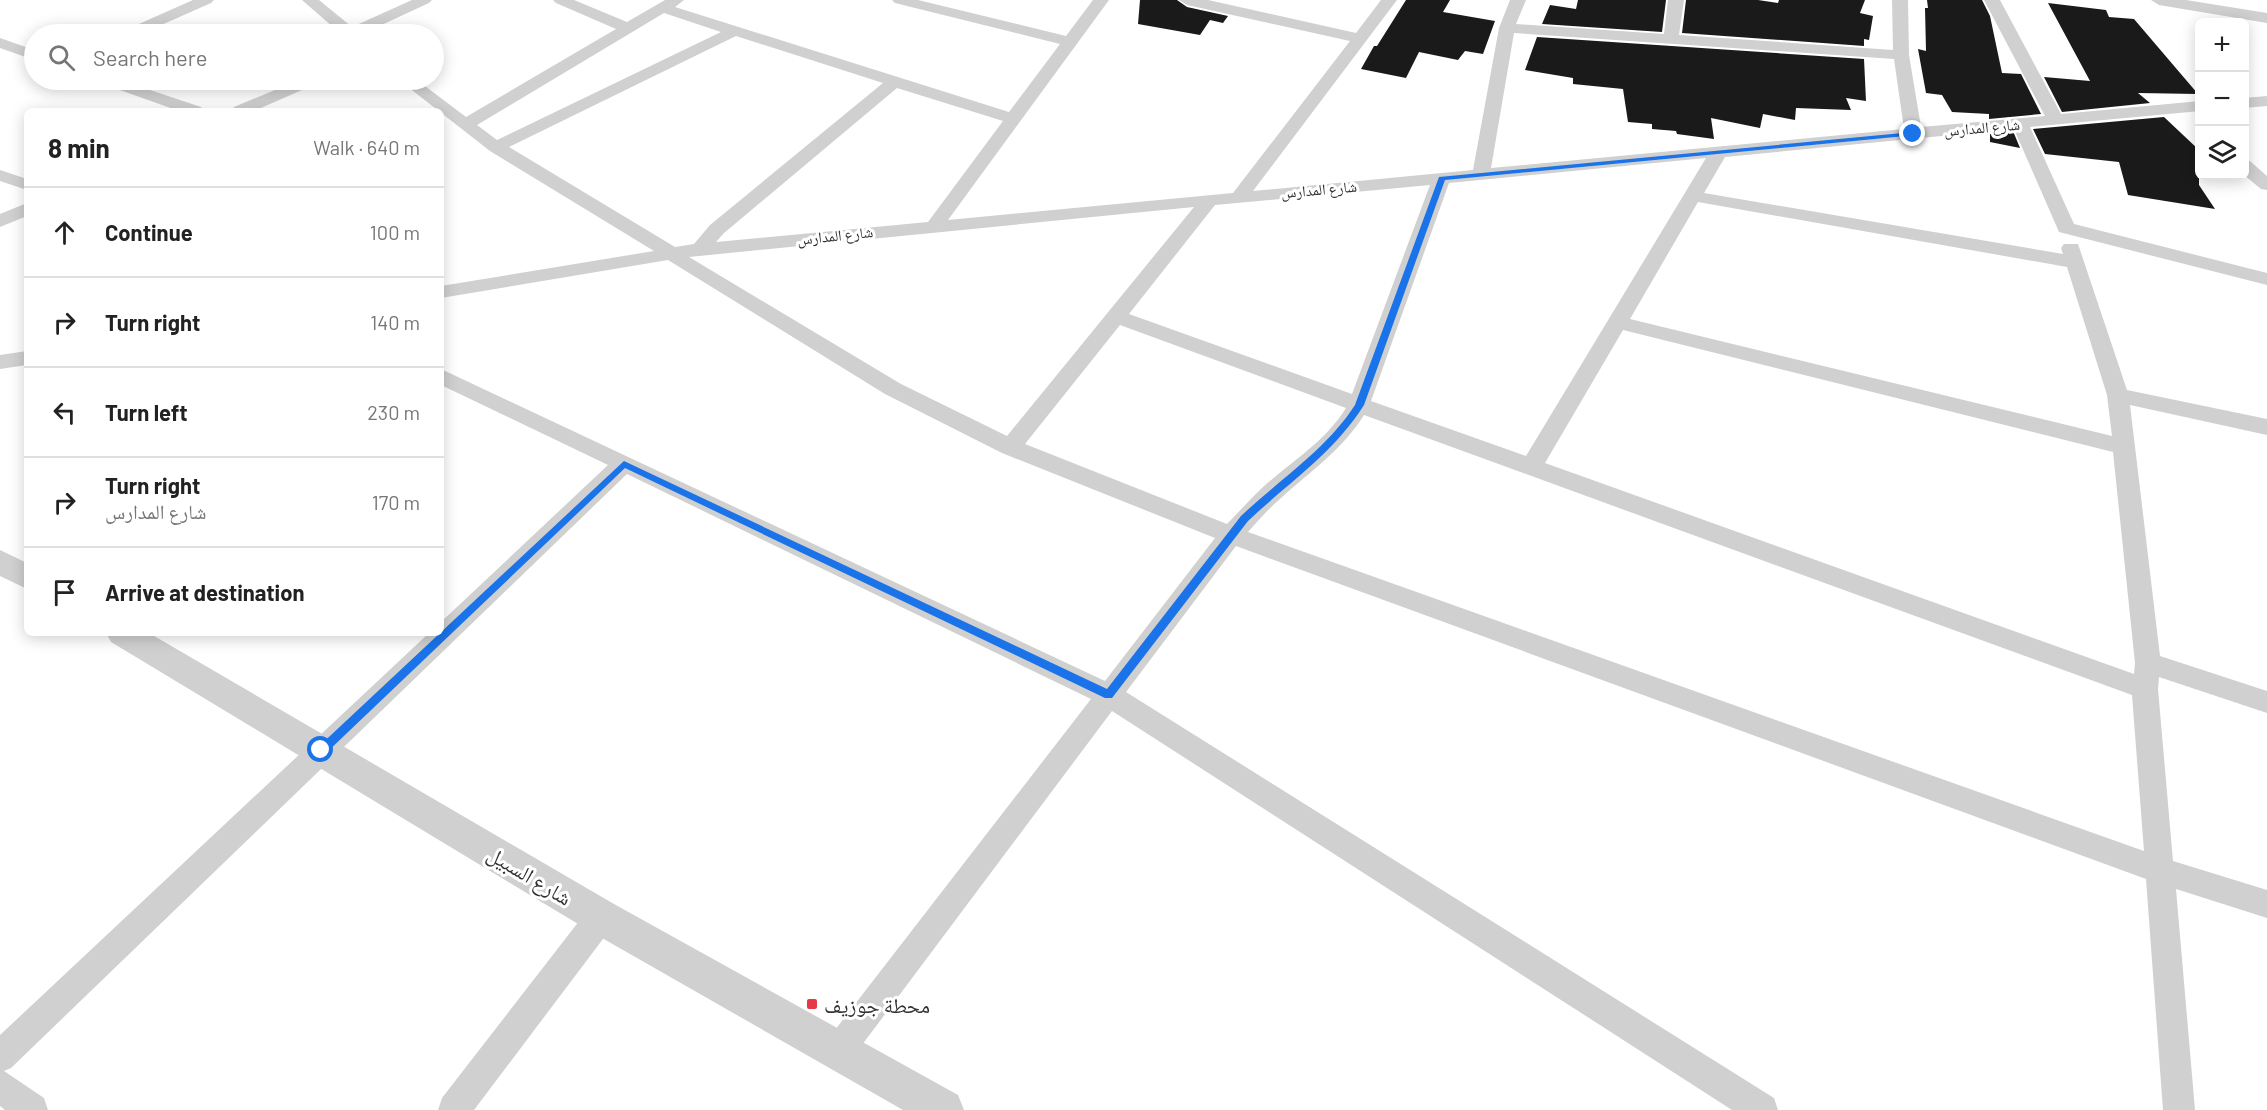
<!DOCTYPE html>
<meta charset="utf-8">
<style>
:root{--surface:#fff;--page:#f6f6f6;--text:#222;--muted:#767676;--line:#e0e0e0}
body{margin:0;font-family:Barlow,"Noto Naskh Arabic",sans-serif;background:var(--page);color:var(--text)}
.controls{position:absolute;right:18px;top:18px;display:grid;overflow:hidden;border-radius:9px;box-shadow:0 3px 15px #0003}
.controls button{width:54px;height:54px;display:grid;place-items:center;padding:0;border:0;border-bottom:2px solid var(--line);background:var(--surface);color:var(--text);font:30px sans-serif}
.stop{position:absolute;width:18px;height:18px;margin:-14px;border:4px solid #1a73e8;border-radius:50%;background:#fff}
.stop.end{background:#1a73e8;border-color:#fff;box-shadow:0 2px 6px #0008}
.list{margin:0;padding:0;list-style:none}
h2{display:flex;justify-content:space-between;align-items:center;height:78px;margin:0;padding:0 24px;font-size:26px}
h2 small{font-size:20px;font-weight:400;color:var(--muted)}
.list li{display:grid;grid-template-columns:39px 1fr auto;gap:18px;align-items:center;box-sizing:border-box;height:90px;padding:0 24px;border-top:2px solid var(--line)}
.list b{display:block;font-size:22px;white-space:nowrap}
.list p{margin:0;font-size:20px;white-space:nowrap;color:var(--muted)}
.list em{font-size:20px;font-style:normal;color:var(--muted)}
.icon{flex:none;width:33px;height:33px;fill:none;stroke:currentColor;stroke-width:2;stroke-linecap:round;stroke-linejoin:round}
.map{position:relative;flex:none;width:2267px;height:1110px;overflow:hidden}
.search{position:absolute;background:var(--surface);box-shadow:0 3px 15px #0003;left:24px;top:24px;width:420px;height:66px;display:flex;align-items:center;gap:15px;box-sizing:border-box;padding:0 21px;border-radius:33px;color:var(--muted);font-size:22px}
.panel{position:absolute;background:var(--surface);box-shadow:0 3px 15px #0003;left:24px;top:108px;width:420px;height:528px;border-radius:9px}
.map>svg:first-child{display:block}
.building{fill:#1a1a1a}
.lines{fill:none;stroke-linecap:round;stroke-linejoin:round}
.minor{fill:#d0d0d0;fill-rule:evenodd}
.tertiary{fill:#d0d0d0;fill-rule:evenodd}
.route{fill:#1a73e8}
.poi-dot{fill:#e63946;stroke:#fff;stroke-width:2}
.labels{text-anchor:middle;dominant-baseline:central;stroke-width:6;stroke-linejoin:round;paint-order:stroke}
.far-street-label{font-size:15px;fill:#333;stroke:#fff}
.near-street-label{font-size:21px;fill:#333;stroke:#fff}
.near-poi-label{font-size:21px;fill:#333;stroke:#fff;text-anchor:start}
</style>
<div class="map">
<svg width="2267" height="1110" viewBox="0 0 2267 1110">
<rect width="100%" height="100%" fill="#fff"/>
<!-- building -->
<path class="building" d="M1140,0h37l10,7 41,9 -5,7 -13,-3 -10,15 -62,-11z
M1406,0h44l-7,12 52,9 -12,33 -18,-3 -7,9 -39,-8 -13,26 -45,-9 13,-23h3z
M1578,0h88l-4,32 -120,-8 8,-19 26,4z
M1686,0h72l20,3 1,-3h86l-5,13 13,3 -4,24 -5,-1v7l-182,-13z
M1927,0h55l8,16 12,57 19,1 20,40 -52,5v-5l-37,-2 -10,-17 -16,-2 -8,-44 8,2 -1,-43h3z
M2048,3l58,7 3,7 25,2 64,75 -60,-1 12,10 -88,9 -18,-35 46,4z
M1537,37l327,22 2,42 -20,-3 5,12 -55,-2 -1,12 -32,-6 -3,14 -49,-10 3,21 -37,-5 -1,-3 -24,-2v-5l-24,-2 -5,-33 -50,-5v-6l-48,-8z
M2164,117l35,33v35l16,24 -87,-14 -9,-33 -74,-8 -12,-25z
M2013,131l7,17 -30,-6v-8z"/>
<g class="lines">
<!-- minor -->
<path class="minor" d="M193,0h21l-3,3 -70,31h-20l2,-3z
M302,0h17l33,27 60,-27h20l-3,3 -67,31h-21z
M553,0h21l53,22 38,-22h19l-9,7 334,105 51,-68 -165,-41 -3,-3h26l148,36 27,-36h16l-161,220 285,-27 117,-152 -163,-36 -8,-5h29l148,33 25,-33h16l-144,191 220,-21 26,-142 11,-28h16l-10,24 148,10 4,-34h16l-5,35 214,15 -1,-50h16l1,55 12,72 124,-11 -61,-116h16l61,114 139,-13v10l-170,16 44,97 193,49v12l-208,-53 -45,-103 -289,28 -21,36 359,61 -2,-6 3,-4h14l49,146 140,29v16l-137,-30 30,251 107,35v22l-108,-36 -1,12 15,172 94,29v28l-91,-29 19,221h-32l-17,-231 -910,-333 -110,146 648,406 4,12h-46l-620,-399 -262,350 -11,5 -11,-5 -5,-11 5,-11 263,-340 -464,-225 -616,594 -7,3 40,27 4,12h-43l-5,-4v-71l429,-402h12v-11l167,-157 -167,-80v-16l664,312 110,-143 -213,-85 -117,-59 -217,-134 -227,38v-12l213,-35 -164,-100 -91,-71h18l49,37 150,-88 -60,-26zM664,13l57,19 -224,108 -20,-15zM1514,33l380,26 10,70 -413,39zM736,36l147,47 -173,142 -16,19 -19,3 -166,-100zM897,88l106,33 -75,101 -212,20 8,-9zM1706,158l-180,298 -155,-55 78,-218zM1430,185l-78,209 -223,-80 86,-109zM1698,202l369,65 40,128 5,41 -482,-117zM1194,207l-187,229 -106,-52 -212,-127zM1120,325l226,83c-21,34 -54,53 -83,79 -13,12 -24,25 -36,37l-202,-80zM1623,330l490,122 22,211 -1,11 -589,-211zM1364,415l768,280 12,156 -896,-319c11,-12 21,-24 33,-34 30,-27 61,-48 83,-83z
M2151,0h35l81,13v10l-108,-18z
M0,38l34,12v10l-34,-12z
M98,80h22l81,27 2,4h-24l-79,-28z
M299,80h21l-2,3 -64,28h-22l2,-4z
M2267,96v10l-23,2v-10z
M2244,160l6,1 17,15v14l-6,-1 -17,-14z
M0,170l27,9v11l-27,-9z
M27,203v13l-27,11v-13z
M27,351v14l-27,4v-14z
M601,903l11,4 4,10 -4,10 -138,183h-36l4,-12 148,-191z"/>
<!-- tertiary -->
<path class="tertiary" d="M0,550l27,13v26l-27,-13z
M106,633h43l465,271 344,191 6,15h-61l-315,-180 -477,-288z"/>
</g>
<!-- route -->
<path class="route" d="M1913,132l3,3 -471,45 -81,225c-31,49 -75,77 -116,116l-136,177h-7l-480,-230 -300,286h-8l-2,-4 309,-289 483,228 134,-173c39,-37 85,-66 114,-111l84,-228z"/>
<!-- markers -->
<rect class="poi-dot" x="806" y="998" width="12" height="12" rx="3"/>
<g class="labels">
<!-- far-street labels -->
<g class="far-street-label">
<text transform="translate(1982 127) rotate(-5)">شارع المدارس</text>
<text transform="translate(1319 189) rotate(-5)">شارع المدارس</text>
<text transform="translate(835 235) rotate(-6)">شارع المدارس</text>
</g>
<!-- near-street labels -->
<g class="near-street-label">
<text transform="translate(530 875) rotate(31)">شارع السبيل</text>
</g>
<!-- near-poi labels -->
<g class="near-poi-label">
<text x="824" y="1004">محطة جوزيف</text>
</g>
</g>
</svg>
<div class="controls">
<button>+</button>
<button>−</button>
<button><svg class="icon" aria-label="layers" viewBox="0 0 24 24"><path d="M12 4l9 5-9 5-9-5zM3 14l9 5 9-5"/></svg></button>
</div>
<div class="stop" style="left:321px;top:750px"></div>
<div class="stop end" style="left:1913px;top:134px"></div>
<div class="search"><svg class="icon" aria-label="search" viewBox="0 0 24 24"><circle cx="10" cy="10" r="6"/><path d="M15 15l6 6"/></svg>Search here</div>
<section class="panel">
<h2>8 min<small>Walk · 640 m</small></h2>
<ul class="list">
<li><svg class="icon" aria-label="ahead" viewBox="0 0 24 24"><path d="M12 20V5M6 11l6-6 6 6"/></svg><div><b>Continue</b></div><em>100 m</em></li>
<li><svg class="icon" aria-label="right" viewBox="0 0 24 24"><path d="M7 20v-9h11M14 6l5 5-5 5"/></svg><div><b>Turn right</b></div><em>140 m</em></li>
<li><svg class="icon" aria-label="left" viewBox="0 0 24 24"><path d="M17 20v-9H6M10 6l-5 5 5 5"/></svg><div><b>Turn left</b></div><em>230 m</em></li>
<li><svg class="icon" aria-label="right" viewBox="0 0 24 24"><path d="M7 20v-9h11M14 6l5 5-5 5"/></svg><div><b>Turn right</b><p>شارع المدارس</p></div><em>170 m</em></li>
<li><svg class="icon" aria-label="arrive" viewBox="0 0 24 24"><path d="M6 21V4h12l-3 4 3 4H6"/></svg><div><b>Arrive at destination</b></div></li>
</ul>
</section>
</div>
